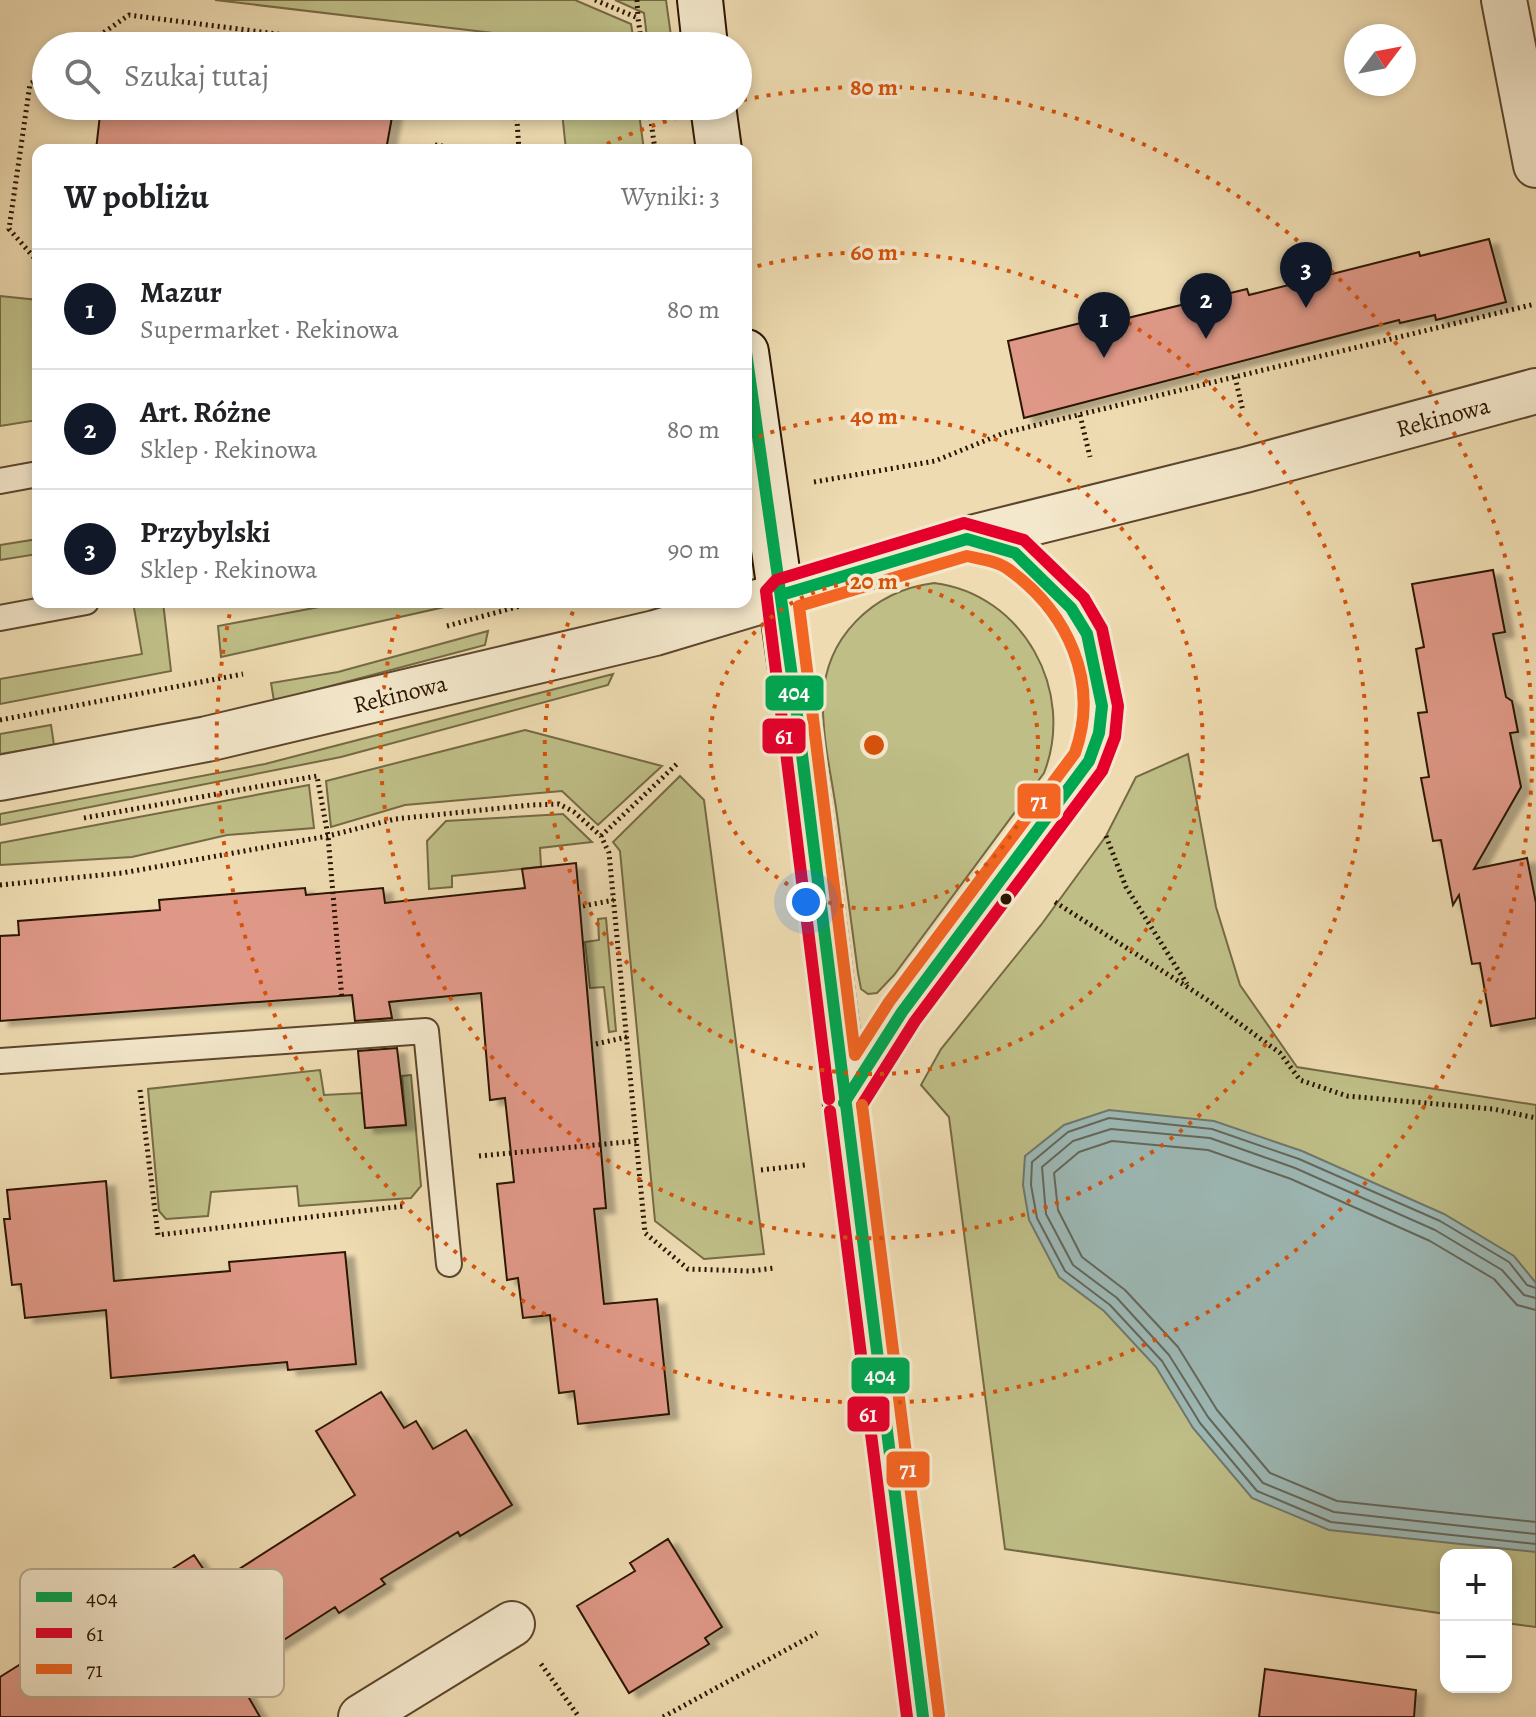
<!DOCTYPE html>
<html lang="pl">
<meta charset="utf-8">
<style>
:root{--surface:#fff;--page:#f6f6f6;--text:#202124;--muted:#757577;--line:#e0e0e0;--accent:#111827}
body{margin:0;font-family:Alegreya,serif;background:var(--page);color:var(--text)}
.controls{position:absolute;right:24px;bottom:24px;display:grid;overflow:hidden;border-radius:16px;box-shadow:0 4px 12px #0003}
.controls button{width:72px;height:72px;display:grid;place-items:center;padding:0;border:0;border-bottom:2px solid var(--line);background:var(--surface);color:var(--text);font:40px sans-serif}
.compass{position:absolute;left:1344px;top:24px;width:72px;height:72px;border-radius:50%;background:var(--surface);box-shadow:0 4px 12px #0003;rotate:58deg}
.you{position:absolute;left:806px;top:902px;width:28px;height:28px;margin:-20px;border:6px solid #fff;border-radius:50%;background:#1a73e8;box-shadow:0 0 0 12px #1a73e833}
.badge{display:grid;place-items:center;width:52px;height:52px;border-radius:50%;background:var(--accent);color:#fff;font-size:26px;font-weight:700}
.pin{position:absolute;translate:-50% -66px;filter:drop-shadow(0 2px 4px #0008)}
.pin::after{content:'';position:absolute;top:42px;width:28px;height:24px;background:inherit;clip-path:polygon(0 0,100% 0,50% 100%)}
.list{margin:0;padding:0;list-style:none}
h2{display:flex;justify-content:space-between;align-items:center;height:104px;margin:0;padding:0 32px;font-size:34px}
h2 small{font-size:26px;font-weight:400;color:var(--muted)}
.list li{display:grid;grid-template-columns:52px 1fr auto;gap:24px;align-items:center;box-sizing:border-box;height:120px;padding:0 32px;border-top:2px solid var(--line)}
.list b{display:block;font-size:30px;white-space:nowrap}
.list p{margin:0;font-size:26px;white-space:nowrap;color:var(--muted)}
.list em{font-size:26px;font-style:normal;color:var(--muted)}
.icon{flex:none;width:44px;height:44px;fill:none;stroke:currentColor;stroke-width:2;stroke-linecap:round;stroke-linejoin:round}
.map{position:relative;flex:none;width:1536px;height:1717px;overflow:hidden}
.search{position:absolute;background:var(--surface);box-shadow:0 4px 12px #0003;left:32px;top:32px;width:720px;height:88px;display:flex;align-items:center;gap:20px;box-sizing:border-box;padding:0 28px;border-radius:44px;color:var(--muted);font-size:30px}
.panel{position:absolute;background:var(--surface);box-shadow:0 4px 12px #0003;left:32px;top:144px;width:720px;height:464px;border-radius:16px}
.map>svg:first-child{display:block}
.green{fill:#bfbe87;stroke:#756a44;stroke-width:2}
.water{fill:#9db9b6;stroke:#6f776d;stroke-width:2}
.lines{fill:none;stroke-linecap:round;stroke-linejoin:round}
.shore{stroke:#64675b;stroke-width:2}
.building{fill:#df9887;stroke:#2b1500;stroke-width:2;filter:url(#shadow)}
.lane-casing{stroke:#5c462c;stroke-width:28}
.street-casing{stroke:#5c462c;stroke-width:48}
.secondary-casing{stroke:#2b1500;stroke-width:48}
.path{stroke:#2b1500;stroke-width:5;stroke-dasharray:2 4;stroke-linecap:butt}
.lane{stroke:#f4e8cc;stroke-width:24}
.street{stroke:#f4e8cc;stroke-width:44}
.secondary{stroke:#f4e8cc;stroke-width:44}
.bus-1-casing{stroke:#f4e8cc;stroke-width:18}
.bus-2-casing{stroke:#f4e8cc;stroke-width:18}
.bus-3-casing{stroke:#f4e8cc;stroke-width:18}
.bus-1{stroke:#00a651;stroke-width:12}
.bus-2{stroke:#e4002b;stroke-width:12}
.bus-3{stroke:#f26522;stroke-width:12}
.ring{fill:none;stroke:#d5520b;stroke-width:4;stroke-dasharray:4 8}
.bus-dot{fill:#2b1500;stroke:#f4e8cc;stroke-width:3}
.labels{text-anchor:middle;dominant-baseline:central;stroke-width:7;stroke-linejoin:round;paint-order:stroke}
.street-label{font-size:24px;fill:#2b1500;stroke:#f4e8cc}
.key{fill:#f4e8cc;stroke:#b8a98f;stroke-width:2}
.key-label{font-size:22px;fill:#2b1500}
.centre{fill:#d5520b;stroke:#f4e8cc;stroke-width:4}
.ring-label{font-size:24px;text-anchor:middle;font-weight:bold;fill:#d5520b;stroke:#f4e8cc;stroke-width:7;stroke-linejoin:round;paint-order:stroke}
.line-badge{stroke:#f4e8cc;stroke-width:3}
.badge-label{font-size:22px;text-anchor:middle;font-weight:bold;fill:#fff}
</style>
<div class="map">
<svg width="1536" height="1717" viewBox="0 0 1536 1717">
<defs>
<filter id="shadow"><feDropShadow dx="9" dy="5" stdDeviation="2" flood-color="#0004"/></filter>
</defs>
<rect width="100%" height="100%" fill="#eedbb1"/>
<filter id="stains"><feTurbulence type="fractalNoise" baseFrequency=".0025" numOctaves="4"/><feColorMatrix values="0 0 0 0 .2 0 0 0 0 .09 0 0 0 0 .02 0 0 0 .5 -.17"/></filter>
<radialGradient id="worn" r=".72"><stop offset=".6" stop-color="#630" stop-opacity="0"/><stop offset="1" stop-color="#630" stop-opacity=".3"/></radialGradient>
<!-- green -->
<path class="green" d="M215,0h360l56,24 2,12 -30,10z
M615,0h51l5,36 -14,10h-9l-4,-33z
M584,106h54l6,44h-78l-4,-38z
M0,296l38,4v120l-38,6z
M38,539v15l-38,6v-15z
M934,583c89,11 142,108 110,190l-150,202 -17,18 -9,1 -7,-5 -3,-16c-7,-53 -14,-105 -21,-158 -5,-37 -15,-76 -14,-115 2,-63 50,-109 111,-117z
M133,602h30l8,69 -171,33v-25l142,-25z
M346,602h121l-246,55 -3,-31z
M488,631l-3,14 -211,56 -3,-18 67,-11z
M613,674l-5,11 -267,72 -341,68v-11l265,-50z
M51,725l3,20 -54,9v-20z
M525,730l137,36 -64,59 -36,-34 -157,14 -74,22 -5,-46z
M1188,754l28,153 24,78 57,82 239,38v522l-30,-4v-68h-60v59l-441,-65 -56,-432 -28,-32 20,-36 100,-124 65,-89 30,-59z
M680,776l24,24 60,454 -60,5 -49,-38 -35,-370 -7,-9z
M309,785l5,43 -87,7 -95,22 -132,8v-22z
M563,814l29,28 -52,6 1,19 -89,9v11l-23,2 -2,-48 19,-20z
M606,918l10,113 -7,1 -5,-45 -14,1 -5,-46 14,-2 -1,-21z
M320,1070l4,25 38,-2 4,35 40,-3 -4,-49 9,-1 10,111 -10,12 -112,8 -2,-20 -86,6 -3,24 -42,3 -7,-8 -11,-122z"/>
<!-- water -->
<path class="water" d="M1109,1110l105,11 88,30 142,63 70,42 22,27v269l-207,-22 -77,-32 -59,-70 -37,-61 -52,-56 -45,-34 -30,-57 -6,-35 2,-29 39,-31z"/>
<g class="lines">
<!-- shore -->
<path class="shore" d="M1536,1288l-9,-3 -18,-23 -69,-41 -141,-62 -87,-30 -103,-11 -41,14 -36,30 -1,23 6,33 28,53 45,34 52,56 38,62 57,68 74,31 205,22
M1536,1298l-12,-3 -22,-25 -67,-40 -140,-62 -85,-30 -99,-9 -38,12 -31,26 4,47 27,51 44,33 52,57 39,62 55,66 71,29 202,22
M1536,1310l-19,-5 -23,-26 -64,-38 -139,-62 -83,-29 -96,-9 -33,11 -25,21 4,37 24,47 43,33 53,57 39,63 53,63 67,28 199,21"/>
</g>
<!-- building -->
<path class="building" d="M101,106h293l-8,44h-290z
M1489,239l17,63 -70,18 -1,-5 -35,8 -1,-3 -375,98 -16,-77 97,-24 2,6 140,-34 2,6 170,-43 1,4z
M1493,570l12,62 -12,2 13,63 6,4 6,31 -8,1 11,54 -47,82 53,-11 9,45v115l-45,8 -11,-63 -8,1 -13,-69 -6,10 -12,-65 -8,1 -12,-63 8,-1 -11,-64 9,-1 -11,-63 8,-2 -12,-63z
M576,863l30,345 -12,1 10,95 53,-5 12,115 -91,10 -4,-33 -15,2 -9,-78 -27,3 -5,-40 -11,2 -10,-96 17,-2 -9,-84 -15,2 -9,-107 -92,9 3,16 -37,3 -3,-26 -352,26v-85l19,-1 -1,-14 142,-11 -1,-10 146,-12 1,7 77,-7 2,15 140,-15 -3,-19z
M397,1048l9,77 -41,3 -7,-77z
M106,1181l8,100 116,-10 -1,-9 116,-10 11,112 -68,6 -1,-8 -176,16 -5,-68 -81,8 -4,-34 -9,1 -8,-66h6l-3,-29z
M381,1392l23,36 12,-7 17,28 33,-19 46,75 -52,31 -2,-4 -77,47 4,5 -46,29 -4,-6 -101,65 26,45h-260v-40l194,-122 20,30 141,-90 -39,-64z
M668,1539l54,88 -17,11 4,6 -80,49 -52,-87 58,-35 -5,-8z
M1265,1669l151,21 -2,27h-155z"/>
<g class="lines">
<defs>
<path id="lane" d="M0,481l38,-7
M0,618l86,-16
M0,1061l426,-30 23,233
M847,1098l55,-86 187,-251c27,-77 9,-126 -47,-182 -8,-8 -17,-20 -26,-26 -9,-5 -25,-7 -35,-10"/>
<path id="street" d="M1504,0l32,165
M0,778l207,-39 448,-106 312,-94 278,-69 291,-79
M361,1717l151,-93"/>
<path id="secondary" d="M700,0l5,46
M713,106l6,44
M746,352l47,331 130,1034"/>
</defs>
<!-- lane casing -->
<use href="#lane" class="lane-casing"/>
<!-- street casing -->
<use href="#street" class="street-casing"/>
<!-- secondary casing -->
<use href="#secondary" class="secondary-casing"/>
<!-- path -->
<path class="path" d="M595,0l43,18 4,28
M637,0l1,18
M84,46l45,-31 243,31
M241,46l3,-17
M516,106l3,44
M649,106l6,44
M435,145l35,5
M38,262l-29,-33 21,-145 16,-11
M1235,377l8,34
M1080,415l10,42
M814,482l121,-21 69,-28 531,-129
M447,626l88,-24
M0,720l243,-46
M84,818l233,-42 11,60 14,163
M601,836l78,-74
M1106,836l20,51 61,97
M0,885l122,-12 206,-37 67,-17 136,-14 28,-1 15,8 27,24 8,17 36,380 43,36 62,2 24,-3
M1055,902l151,97 74,54 20,27 47,16 146,13 43,9
M583,906l31,-6
M596,1044l31,-7
M140,1090l18,145 246,-29
M479,1156l158,-15
M761,1170l44,-5
M541,1664l38,53
M663,1717l154,-84"/>
<!-- lane -->
<use href="#lane" class="lane"/>
<!-- street -->
<use href="#street" class="street"/>
<!-- secondary -->
<use href="#secondary" class="secondary"/>
<defs>
<path id="bus-1" d="M746,352l47,331 130,1034
M781,595l186,-56 48,14 56,55 16,26 15,72 -3,27 -10,28 -187,251 -58,91"/>
<path id="bus-2" d="M829,1099l-63,-508 10,-11 188,-57 60,17 60,58 18,31 16,77 -3,31 -13,34 -187,250 -53,84
M830,1111l77,606"/>
<path id="bus-3" d="M967,556c13,3 31,5 41,13 60,43 92,113 67,184l-186,249 -34,53 -56,-449z
M862,1105l77,610"/>
</defs>
<!-- bus-1 casing -->
<use href="#bus-1" class="bus-1-casing"/>
<!-- bus-2 casing -->
<use href="#bus-2" class="bus-2-casing"/>
<!-- bus-3 casing -->
<use href="#bus-3" class="bus-3-casing"/>
<!-- bus-1 -->
<use href="#bus-1" class="bus-1"/>
<!-- bus-2 -->
<use href="#bus-2" class="bus-2"/>
<!-- bus-3 -->
<use href="#bus-3" class="bus-3"/>
</g>
<!-- distance rings -->
<g class="ring">
<circle cx="874" cy="745" r="164"/>
<path d="M748 441A329 329 0 1 1 577 603"/>
<path d="M746 269A493 493 0 1 1 401 605"/>
<path d="M596 149A658 658 0 0 1 715 107M743 100A658 658 0 1 1 232 603"/>
</g>
<!-- markers -->
<circle class="bus-dot" cx="1006" cy="899" r="7"/>
<g class="labels">
<!-- street labels -->
<g class="street-label">
<text transform="translate(1443 417) rotate(-15)">Rekinowa</text>
<text transform="translate(400 694) rotate(-14)">Rekinowa</text>
</g>
</g>
<!-- legend -->
<rect x="20" y="1569" width="264" height="128" rx="12" class="key"/>
<rect x="36" y="1592" width="36" height="10" fill="#00a651"/>
<rect x="36" y="1628" width="36" height="10" fill="#e4002b"/>
<rect x="36" y="1664" width="36" height="10" fill="#f26522"/>
<g class="key-label">
<text x="86" y="1605">404</text>
<text x="86" y="1641">61</text>
<text x="86" y="1677">71</text>
</g>
<circle cx="874" cy="745" r="12" class="centre"/>
<g class="ring-label">
<text x="874" y="95">80 m</text>
<text x="874" y="260">60 m</text>
<text x="874" y="424">40 m</text>
<text x="874" y="589">20 m</text>
</g>
<g class="line-badge">
<rect x="764" y="674" width="61" height="38" rx="8" fill="#00a651"/>
<rect x="761" y="717" width="46" height="38" rx="8" fill="#e4002b"/>
<rect x="1016" y="782" width="46" height="38" rx="8" fill="#f26522"/>
<rect x="850" y="1356" width="61" height="39" rx="8" fill="#00a651"/>
<rect x="846" y="1395" width="45" height="38" rx="8" fill="#e4002b"/>
<rect x="885" y="1450" width="46" height="39" rx="8" fill="#f26522"/>
</g>
<g class="badge-label">
<text x="794" y="700">404</text>
<text x="784" y="744">61</text>
<text x="1039" y="809">71</text>
<text x="880" y="1383">404</text>
<text x="868" y="1422">61</text>
<text x="908" y="1477">71</text>
</g>
<rect width="100%" height="100%" filter="url(#stains)"/>
<rect width="100%" height="100%" fill="url(#worn)"/>
</svg>
<div class="controls">
<button>+</button>
<button>−</button>
</div>
<svg class="compass" viewBox="-18 -18 36 36"><path d="M0-13l5 13h-10z" fill="#e53935"/><path d="M0 13l5-13h-10z" fill="#757577"/></svg>
<div class="you"></div>
<div class="pin badge" style="left:1104px;top:358px">1</div>
<div class="pin badge" style="left:1206px;top:339px">2</div>
<div class="pin badge" style="left:1306px;top:308px">3</div>
<div class="search"><svg class="icon" aria-label="search" viewBox="0 0 24 24"><circle cx="10" cy="10" r="6"/><path d="M15 15l6 6"/></svg>Szukaj tutaj</div>
<section class="panel">
<h2>W pobliżu<small>Wyniki: 3</small></h2>
<ul class="list">
<li><span class="badge">1</span><div><b>Mazur</b><p>Supermarket · Rekinowa</p></div><em>80 m</em></li>
<li><span class="badge">2</span><div><b>Art. Różne</b><p>Sklep · Rekinowa</p></div><em>80 m</em></li>
<li><span class="badge">3</span><div><b>Przybylski</b><p>Sklep · Rekinowa</p></div><em>90 m</em></li>
</ul>
</section>
</div>
